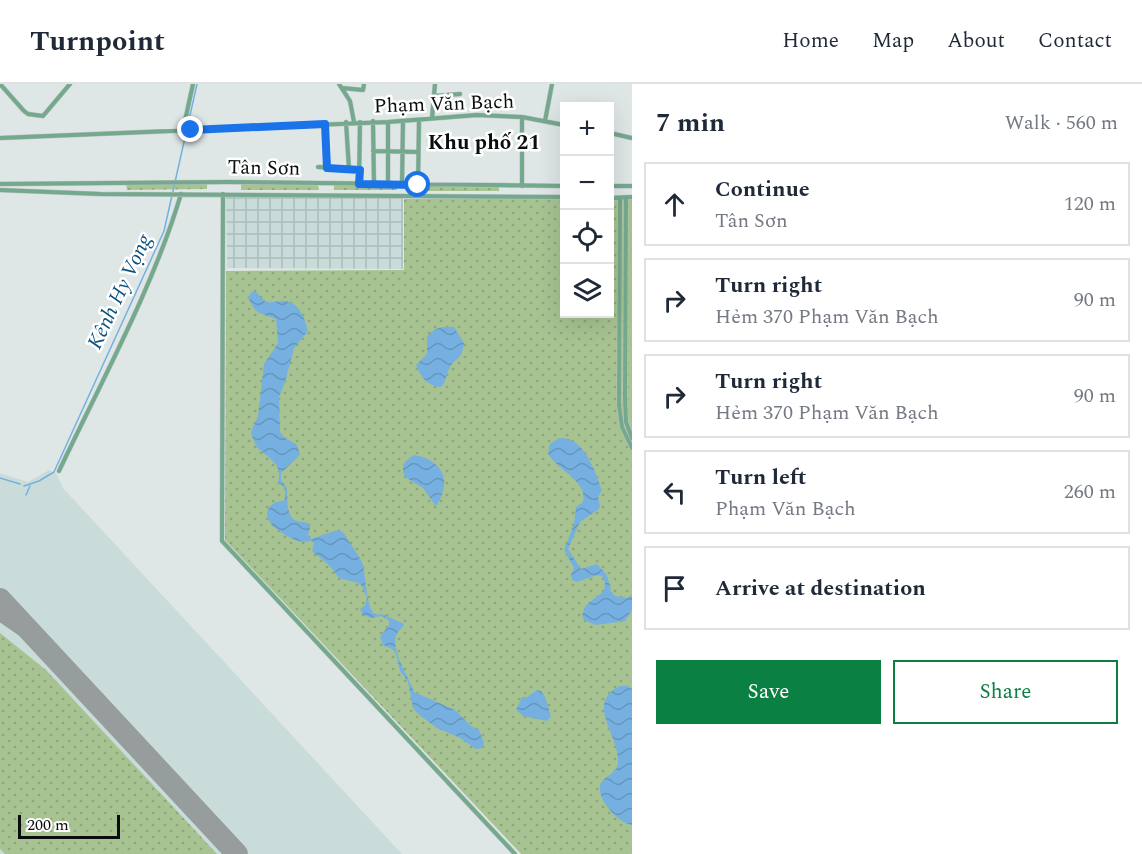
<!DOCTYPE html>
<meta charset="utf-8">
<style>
:root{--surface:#fff;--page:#f6f6f7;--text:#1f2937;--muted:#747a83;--line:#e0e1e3;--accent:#0b8043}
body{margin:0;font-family:Spectral,serif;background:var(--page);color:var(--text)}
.controls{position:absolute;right:18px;top:18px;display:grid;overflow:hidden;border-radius:0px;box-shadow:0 6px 24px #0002}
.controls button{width:54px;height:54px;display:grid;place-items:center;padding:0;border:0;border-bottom:2px solid var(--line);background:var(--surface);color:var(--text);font:30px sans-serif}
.scale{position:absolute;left:18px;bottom:15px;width:102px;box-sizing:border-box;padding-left:6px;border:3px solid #0a0d0d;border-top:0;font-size:16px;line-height:21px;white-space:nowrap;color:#0a0d0d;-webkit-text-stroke:4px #fff;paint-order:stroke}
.stop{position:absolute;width:18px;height:18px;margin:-14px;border:4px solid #1a73e8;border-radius:50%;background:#fff}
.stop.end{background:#1a73e8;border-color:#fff;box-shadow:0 2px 6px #0008}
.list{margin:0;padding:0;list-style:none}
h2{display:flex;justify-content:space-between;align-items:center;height:78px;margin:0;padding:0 24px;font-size:26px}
h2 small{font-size:20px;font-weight:400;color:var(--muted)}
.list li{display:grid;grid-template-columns:39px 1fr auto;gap:18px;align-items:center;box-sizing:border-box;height:84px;margin:0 12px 12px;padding:0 12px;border:2px solid var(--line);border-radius:0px}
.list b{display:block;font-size:22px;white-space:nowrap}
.list p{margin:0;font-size:20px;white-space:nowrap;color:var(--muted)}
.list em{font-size:20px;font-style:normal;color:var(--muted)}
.actions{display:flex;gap:12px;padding:18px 24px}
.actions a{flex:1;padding:14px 0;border:2px solid var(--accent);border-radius:0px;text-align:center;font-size:21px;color:var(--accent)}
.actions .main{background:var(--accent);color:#fff}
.icon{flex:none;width:33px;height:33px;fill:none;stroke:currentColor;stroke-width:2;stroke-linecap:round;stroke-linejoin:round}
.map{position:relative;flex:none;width:632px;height:770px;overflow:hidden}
header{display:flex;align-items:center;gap:36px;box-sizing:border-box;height:84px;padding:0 30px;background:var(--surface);border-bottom:2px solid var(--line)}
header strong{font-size:28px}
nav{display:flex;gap:33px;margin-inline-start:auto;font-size:21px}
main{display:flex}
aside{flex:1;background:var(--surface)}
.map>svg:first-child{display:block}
.built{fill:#cadcda}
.industrial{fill:url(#industrial-grid)}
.grass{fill:url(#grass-dots)}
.water{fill:url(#water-waves)}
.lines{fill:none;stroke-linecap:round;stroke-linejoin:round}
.stream{stroke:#75b0e0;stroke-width:1.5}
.taxiway{stroke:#969d9c;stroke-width:9}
.runway{stroke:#969d9c;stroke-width:22}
.minor-casing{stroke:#bcc4c3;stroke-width:5}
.minor{stroke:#75a98d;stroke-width:4}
.route{stroke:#1a73e8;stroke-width:8}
.labels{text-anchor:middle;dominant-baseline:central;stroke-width:5;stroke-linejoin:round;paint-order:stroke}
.street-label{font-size:20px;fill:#0a0d0d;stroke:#fff}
.neighbourhood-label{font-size:21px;font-weight:bold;fill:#0a0d0d;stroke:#fff}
.water-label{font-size:21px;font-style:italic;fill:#0c5280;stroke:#fff}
</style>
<header>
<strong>Turnpoint</strong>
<nav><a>Home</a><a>Map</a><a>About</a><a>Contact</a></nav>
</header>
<main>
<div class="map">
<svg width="632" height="770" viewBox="0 0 632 770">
<defs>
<pattern id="industrial-grid" width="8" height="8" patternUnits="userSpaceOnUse" patternTransform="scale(1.5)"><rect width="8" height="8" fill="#cadcda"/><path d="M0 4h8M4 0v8" fill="none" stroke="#acbcba"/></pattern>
<pattern id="grass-dots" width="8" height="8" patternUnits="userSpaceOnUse" patternTransform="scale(1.5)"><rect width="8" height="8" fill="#a7c392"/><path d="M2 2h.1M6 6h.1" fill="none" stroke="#8ea67d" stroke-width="1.8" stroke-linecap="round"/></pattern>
<pattern id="water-waves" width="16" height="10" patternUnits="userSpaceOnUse" patternTransform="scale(1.5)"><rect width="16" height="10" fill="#75b0e0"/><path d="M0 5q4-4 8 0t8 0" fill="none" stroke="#6496bf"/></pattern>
</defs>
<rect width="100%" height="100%" fill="#dee7e6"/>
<!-- built -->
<path class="built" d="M49,386l7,3 7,15 339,366h-402v-381l28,9z"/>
<!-- industrial -->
<path class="industrial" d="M226,112l177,1v72l-176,-1z"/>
<!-- grass -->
<path class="grass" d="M126,99h81v6l-80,1z
M241,100h77l1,6h-78z
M334,101h63v5h-63z
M413,101h86v6h-86z
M564,114v116h46v-116h22v656h-111l-296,-314 1,-269 178,-1v-71z
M0,549l46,37 171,184h-212l-5,-5z"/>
<!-- water -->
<path class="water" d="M252,208h4l10,10c7,1 14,-2 20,-1 14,3 19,18 22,30l-14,17 -9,34 -6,15 1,35 4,5 13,8 3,10 -19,18v7l6,8c1,9 -2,29 10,33 4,1 7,1 11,2l2,5 -2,7 3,4 26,-9 7,3c4,9 17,24 19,32 3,12 3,42 12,50l7,-1 22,10c-2,5 -6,6 -8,12 -5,15 13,41 18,56l41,18 16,16 8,4 5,13 -2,5 -6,1 -16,-11 -23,-10 -19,-14 -5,-6 -5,-26 -8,-11 -4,-17 -4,-5 -9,-4 -3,-8 9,-12v-4l-7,-5 -11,2 -8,-3 -3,-6 5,-4 2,-7 -5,-12 -4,-3 -19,-5 -10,-13 -17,-14 2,-8 -2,-2c-3,0 -6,1 -9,1 -11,-1 -42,-19 -35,-32 3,-7 9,-9 16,-9l1,-3v-10l-7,-6c5,-17 -7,-22 -18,-32 -5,-4 -7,-11 -9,-18l7,-16 6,-52 14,-21 -2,-24c-16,-7 -20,-3 -28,-22z
M442,243h12l10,16c-3,20 -9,13 -15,26 -3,6 -3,13 -8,18 -14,-1 -20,-10 -25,-22l11,-11v-18l9,-7z
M559,354c25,-2 36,33 43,52l-4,7 2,9 -1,3 -19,13 -12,27 13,20 16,-5 10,11 4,16 4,5 12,2 5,-3v15l-7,11 -29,4 -12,-5 -2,-5 4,-10 18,-14 1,-8 -3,-7 -5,-1 -20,7 -5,-2 -1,-5 3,-7 -10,-18 10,-26 2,-17 7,-5c5,-22 -27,-32 -35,-49l2,-9z
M414,371c29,5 38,25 23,50h-2l-12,-17 -18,-11c-5,-11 0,-17 9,-22z
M620,602h7l5,3v136c-13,-1 -38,-28 -31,-42 5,-8 16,-9 17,-21 2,-26 -34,-59 2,-76z
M537,606l4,1 4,6 6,19 -4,5 -24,-5 -7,-6 6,-13h5z"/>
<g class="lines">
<!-- stream -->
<path class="stream" d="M0,394l20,6
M24,402l15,-5 15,-9 110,-241 33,-147
M26,411l4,-9"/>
<!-- taxiway -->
<path class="taxiway" d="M0,533l48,33"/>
<!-- runway -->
<path class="runway" d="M0,515l237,255"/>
<defs>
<path id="minor" d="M0,0l24,27 4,3 15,2 27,-32
M339,0l11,17 4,21
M342,4l21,2 1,-6
M435,12l25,-2
M432,34l3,-34
M373,37l1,64
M545,37l7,-37
M346,38l3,47
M325,40l2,44
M183,46l10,-46
M610,49l22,5
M0,54l388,-16 89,-7 45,2 42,8
M373,67l45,1
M318,83l42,2
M0,100l227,-2 337,4
M359,100l1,-62
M388,101v-63
M402,101l1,-64
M418,101l1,-65
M522,102v-69
M610,102h22
M0,106l100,4 464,3
M223,110l-1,347 293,313
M610,114l22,-1
M620,114l-1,207 3,22 10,21
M626,114l-1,201 1,23 6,16
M59,387c42,-89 94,-183 122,-277"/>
</defs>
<!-- minor casing -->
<use href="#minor" class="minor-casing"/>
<!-- minor -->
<use href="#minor" class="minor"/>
</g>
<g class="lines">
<!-- route -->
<path class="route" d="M191,46l134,-6 2,44 33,2 -1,14 59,1"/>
</g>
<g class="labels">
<!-- street labels -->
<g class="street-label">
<text transform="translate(444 20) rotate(-2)">Phạm Văn Bạch</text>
<text transform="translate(264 84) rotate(1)">Tân Sơn</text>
</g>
<!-- neighbourhood labels -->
<g class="neighbourhood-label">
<text x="484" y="59">Khu phố 21</text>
</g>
<!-- water labels -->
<g class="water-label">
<text transform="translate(120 208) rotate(-65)">Kênh Hy Vọng</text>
</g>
</g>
</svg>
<div class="controls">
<button>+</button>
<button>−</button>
<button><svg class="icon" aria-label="locate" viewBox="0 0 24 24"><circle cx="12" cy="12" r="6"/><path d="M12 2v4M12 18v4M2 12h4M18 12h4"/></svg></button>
<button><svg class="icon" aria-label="layers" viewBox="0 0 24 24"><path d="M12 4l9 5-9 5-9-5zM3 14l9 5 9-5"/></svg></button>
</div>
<div class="scale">200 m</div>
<div class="stop" style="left:418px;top:101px"></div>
<div class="stop end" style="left:191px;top:46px"></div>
</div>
<aside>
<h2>7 min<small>Walk · 560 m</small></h2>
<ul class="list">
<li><svg class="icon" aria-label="ahead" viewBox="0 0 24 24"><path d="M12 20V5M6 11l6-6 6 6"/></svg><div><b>Continue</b><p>Tân Sơn</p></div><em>120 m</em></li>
<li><svg class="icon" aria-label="right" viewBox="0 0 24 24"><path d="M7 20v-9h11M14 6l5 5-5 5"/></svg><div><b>Turn right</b><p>Hẻm 370 Phạm Văn Bạch</p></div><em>90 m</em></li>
<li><svg class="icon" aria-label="right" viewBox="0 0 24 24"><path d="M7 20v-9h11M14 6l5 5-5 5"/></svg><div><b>Turn right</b><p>Hẻm 370 Phạm Văn Bạch</p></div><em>90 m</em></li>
<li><svg class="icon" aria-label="left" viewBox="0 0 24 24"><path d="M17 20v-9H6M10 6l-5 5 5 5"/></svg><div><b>Turn left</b><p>Phạm Văn Bạch</p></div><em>260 m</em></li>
<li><svg class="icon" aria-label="arrive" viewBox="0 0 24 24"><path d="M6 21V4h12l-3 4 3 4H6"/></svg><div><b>Arrive at destination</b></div></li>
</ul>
<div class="actions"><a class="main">Save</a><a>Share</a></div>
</aside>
</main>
